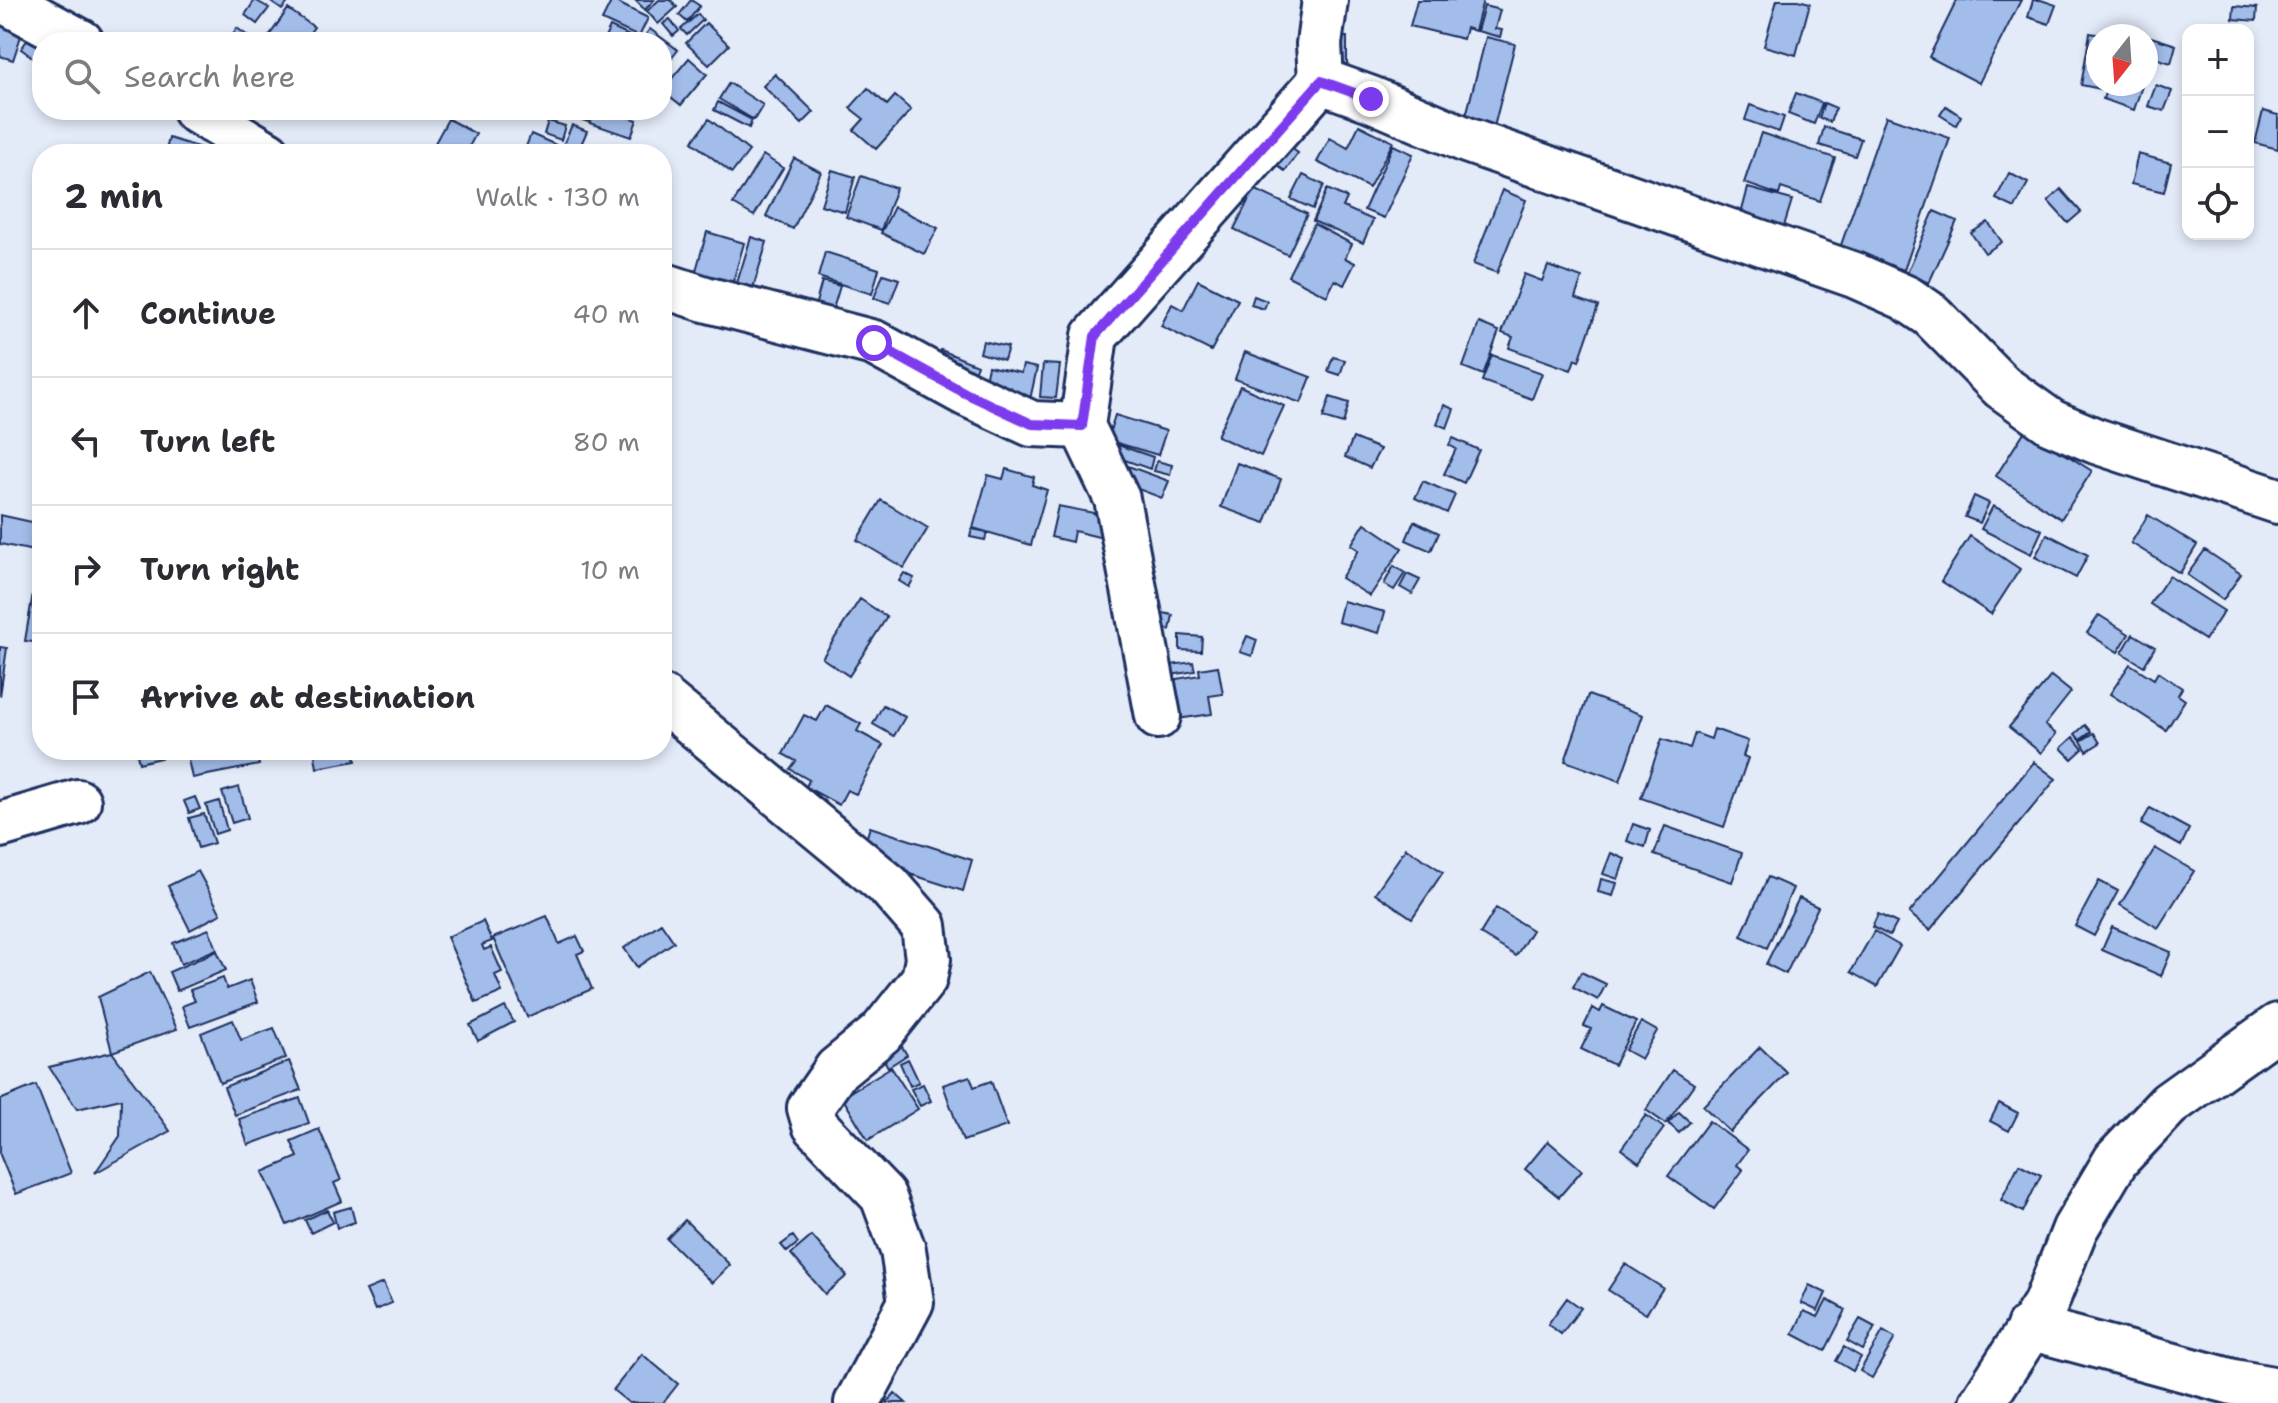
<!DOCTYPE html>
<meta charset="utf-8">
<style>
:root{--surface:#fff;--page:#f7f7f7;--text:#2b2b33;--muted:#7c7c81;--line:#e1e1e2}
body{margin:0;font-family:"Shantell Sans",sans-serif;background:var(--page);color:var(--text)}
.controls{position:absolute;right:24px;top:24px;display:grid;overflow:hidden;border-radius:16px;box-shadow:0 4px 12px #0003}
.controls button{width:72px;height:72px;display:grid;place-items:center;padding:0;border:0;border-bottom:2px solid var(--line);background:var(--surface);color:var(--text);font:40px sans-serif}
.compass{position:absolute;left:2086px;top:24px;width:72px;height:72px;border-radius:50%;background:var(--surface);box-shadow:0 4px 12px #0003;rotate:197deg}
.stop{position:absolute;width:24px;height:24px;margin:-18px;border:6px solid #7c3aed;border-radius:50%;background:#fff}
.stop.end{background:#7c3aed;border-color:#fff;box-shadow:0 2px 8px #0008}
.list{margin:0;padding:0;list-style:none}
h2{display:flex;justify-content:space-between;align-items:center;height:104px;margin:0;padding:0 32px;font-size:34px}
h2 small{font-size:26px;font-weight:400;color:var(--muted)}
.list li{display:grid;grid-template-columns:52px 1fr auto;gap:24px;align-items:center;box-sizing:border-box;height:128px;padding:0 32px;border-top:2px solid var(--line)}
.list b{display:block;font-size:30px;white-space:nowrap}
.list em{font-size:26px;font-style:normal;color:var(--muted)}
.icon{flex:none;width:44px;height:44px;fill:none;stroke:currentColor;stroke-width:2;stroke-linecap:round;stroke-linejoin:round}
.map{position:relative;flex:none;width:2278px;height:1403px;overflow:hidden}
.search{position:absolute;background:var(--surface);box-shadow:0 4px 12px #0003;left:32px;top:32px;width:640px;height:88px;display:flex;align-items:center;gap:20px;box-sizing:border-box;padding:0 28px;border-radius:32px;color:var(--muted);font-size:30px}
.panel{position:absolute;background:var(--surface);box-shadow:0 4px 12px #0003;left:32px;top:144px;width:640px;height:616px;border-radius:32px}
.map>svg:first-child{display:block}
.building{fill:#a3bdea;stroke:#1b2f5e;stroke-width:2}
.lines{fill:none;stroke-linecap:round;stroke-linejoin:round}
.minor-casing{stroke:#1b2f5e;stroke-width:50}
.minor{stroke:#fff;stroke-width:44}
.route{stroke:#7c3aed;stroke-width:10}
</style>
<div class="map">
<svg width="2278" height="1403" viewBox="0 0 2278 1403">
<rect width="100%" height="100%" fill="#e3ebf9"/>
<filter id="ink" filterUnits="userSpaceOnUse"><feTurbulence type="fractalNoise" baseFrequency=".0125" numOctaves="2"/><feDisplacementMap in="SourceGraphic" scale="16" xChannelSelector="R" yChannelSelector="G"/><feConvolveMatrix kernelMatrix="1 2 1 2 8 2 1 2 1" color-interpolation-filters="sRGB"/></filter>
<g filter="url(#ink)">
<!-- building -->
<path class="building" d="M255,0l14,8 -12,16 -12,-9z
M268,0h22l-8,10z
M612,0l36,18 -9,19 -37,-17z
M635,0h19l-9,10z
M659,0h12l6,7 -19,17 -11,-13z
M691,0l9,6 -13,16 -8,-7z
M1417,0h66l-8,31 -9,-3 -3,11 -53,-13z
M1777,0h21l12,3 -14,52 -32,-9z
M1957,0h64l-42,83 -50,-26z
M2033,0h8l15,5 -7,19 -21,-7z
M1484,6l16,4 -5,19 7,1 -2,7 -23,-6z
M2234,6l23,2 -1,13 -23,-2z
M0,7l25,17 -12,36 -13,-4z
M288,9l26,18 -11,15h-31l-5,-3z
M698,14l5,6 -16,15 -6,-6z
M670,19l9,12 -6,5 -10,-12z
M706,23l23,22 -20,20 -23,-22z
M610,27l26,12 -2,3h-31z
M237,28l19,14h-29z
M2123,28l53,17 -5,18 -25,-8v-19h-26z
M650,29l28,21 -11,14 -5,-4v-18h-22z
M34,30l8,12v22l-21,-15z
M2090,33l16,3h-8v48h4l-1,5 -20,-4z
M1327,37h20v41z
M1486,37l29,7 -21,83 -29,-7z
M689,58l18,16 -26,31 -19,-15z
M775,74l39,38 -12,12 -39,-38z
M729,83l34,22 -9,15 -35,-21z
M2108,84h27l7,2 -8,24 -31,-11z
M2156,85l16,6 -8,20 -16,-5z
M868,88l19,17 8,-9 16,14 -35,39 -22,-19 10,-11 -14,-11z
M1796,93l26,10 -8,21 -26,-10z
M718,102l34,18 -3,8 -35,-18z
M1824,103l12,5 -6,14 -11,-4z
M1750,105l34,12 -5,15 -34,-12z
M1946,106l15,10 -5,9 -16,-10z
M554,110h38l-4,12z
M595,110h11l31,10 -6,17 -41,-14z
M2263,111l15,4v34l-23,-6z
M1886,116l64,22 -46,132 -64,-22z
M448,119l28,15 -11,20h-36z
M709,119l40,32 -17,22 -40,-31z
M548,121l17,5 -4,14 -17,-6z
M572,125l15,6 -10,23h-18z
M1359,125l34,17 -24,46 -52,-26 13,-24 18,10z
M1824,127l37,12 -6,17 -36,-11z
M1761,133l74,25 -15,43 -39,-13 -2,7 -35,-12z
M531,134l25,11 -4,9h-29z
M169,138l51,16h-55z
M1284,143l14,10 -13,18 -14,-10z
M1393,145l20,9 -29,64 -20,-8z
M2138,154l33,9 -7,29 -33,-8z
M763,155l20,13 -29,48 -21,-12z
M794,158l27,14 -28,57 -27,-13z
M832,170l23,7 -10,35 -24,-7z
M2009,173l19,10 -13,25 -19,-9z
M1303,175l21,10 -11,24 -22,-10z
M861,176l35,12 -15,42 -35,-13z
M1748,188l44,12 -8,26 -43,-12z
M1254,189l53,25 -19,41 -54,-26z
M1327,189l20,9 -4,9 30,13 -10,23 -50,-22z
M2061,189l20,23 -13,11 -20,-22z
M1502,190l24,10 -29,73 -24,-9z
M894,207l44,21 -14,26 -43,-21z
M1934,211l23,10 -28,62 -22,-10z
M1988,222l14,20 -17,11 -14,-20z
M1314,224l38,20 -7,14 10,5 -11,22 -9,-5 -8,16 -39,-20z
M707,232l37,11 -16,56 -37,-11z
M751,237l16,5 -18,59 -16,-5z
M825,252l54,17 -7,25 -54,-17z
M1548,266l34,12 -7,20 23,8 -19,55 -4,-2 -4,11 -62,-22 4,-11 -11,-4 22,-59 18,7z
M883,274l16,5 -9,24 -16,-5z
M1198,280l40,20 -27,51 -50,-25 11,-22 11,6z
M822,281l18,5 -10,33 -17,-5z
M1254,296l13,5 -3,8 -13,-4z
M1479,323l20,8 -16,44 -20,-8z
M983,341l25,6 -4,13 -24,-7z
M941,350l36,15 -7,18 -35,-17z
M1245,352l66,25 -10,26 -66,-24z
M1492,355l50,18 -10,26 -50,-18z
M1333,357l12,3 -5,15 -12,-4z
M1043,364l17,1 -4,33 -16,-1z
M1023,365l14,3 -8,36 -47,-9 6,-29 33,7z
M1240,386l44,20 -23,50 -44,-20z
M1330,397l19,6 -6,21 -20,-6z
M1444,405l10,4 -7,19 -10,-4z
M1115,415l51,16 -8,24 -51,-15z
M2026,429l66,42 -31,48 -65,-43z
M1353,438l27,11 -10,19 -25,-11z
M1453,438l26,12 -15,33 -20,-9 12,-25 -7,-4z
M1109,442l44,15 -3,12 -25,-9 -5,17z
M1157,461l15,4 -2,10 -16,-4z
M1237,463l44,16 -16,44 -44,-16z
M1128,466l41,15 -7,17 -40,-15z
M1006,469l28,8 -2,8 15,5 -16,55 -58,-17 15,-53 15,4z
M1423,481l32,14 -8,18 -32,-15z
M1974,496l15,7 -9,20 -15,-6z
M881,500l47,28 -24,40 -47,-28z
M1058,506l46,9 -5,22 -25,-6 -2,11 -21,-5z
M1993,506l49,24 -11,24 -50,-25z
M0,515l41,9 -7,27 -34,-7z
M2148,515l49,30 -17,28 -49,-30z
M1414,521l25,12 -8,18 -25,-11z
M1365,523l37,25 -32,48 -29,-18 18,-28 -8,-5z
M972,529l15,3 -2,8 -15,-3z
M2047,534l41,21 -12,23 -41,-21z
M1970,536l50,33 -29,45 -50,-33z
M2205,550l36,24 -18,26 -36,-25z
M40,551h2l-1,92 -16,-2z
M1394,566l11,7 -11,17 -10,-6z
M904,573l10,5 -5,9 -10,-6z
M1407,574l13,6 -8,14 -12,-7z
M2169,576l55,35 -19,29 -55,-36z
M860,599l27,18 -38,59 -27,-18z
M1343,601l42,11 -6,21 -41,-11z
M1159,612l14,3 -3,15 -13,-3z
M2099,615l30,19 -11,18 -31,-19z
M2133,634l22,13 -11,19 -22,-13z
M1180,635l22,2 -1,14 -21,-1z
M1247,636l10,4 -5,16 -12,-4z
M0,647l7,1 -7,48z
M1193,662l2,9 -24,4 -1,-10z
M2130,664l24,15 4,-7 24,16 -4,7 7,5 -19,30 -56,-36z
M1218,666l5,28 -14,2 3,18 -35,5 -6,-39 29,-5 -1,-6z
M2051,676l20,16 -26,33 11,9 -15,19 -32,-26z
M1588,695l55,20 -23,66 -55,-20z
M826,705l35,19 -4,7 26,14 -27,49 -9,-4 -8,15 -33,-18 3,-7 -19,-11 6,-8 -13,-7 21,-39 13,6z
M883,705l22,12 -11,19 -21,-12z
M2085,725l6,7 -11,8 -5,-6z
M1714,729l34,12 -5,15 5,2 -24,69 -83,-29 21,-59 28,9 5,-15 16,6z
M2094,733l6,10 -13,8 -6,-10z
M2073,737l10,12 -11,10 -11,-11z
M136,750h48l1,2 -46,11z
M186,750h78l-7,1 2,14 -67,13z
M314,750h40l2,11 -39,7z
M2034,762l22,17 -126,151 -21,-17z
M239,787l9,31 -16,5 -10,-31z
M195,797l5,12 -11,4 -5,-12z
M219,801l8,29 -12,4 -9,-29z
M2150,808l39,21 -8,17 -40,-22z
M204,814l10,29 -16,5 -9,-30z
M1633,824l17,6 -5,17 -18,-6z
M1665,826l77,27 -10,29 -78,-27z
M870,827l102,33 -9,31 -103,-33z
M1406,848l37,24 -31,46 -37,-25z
M2155,848l39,23 -36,57 -38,-23z
M1611,853l14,6 -7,20 -15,-5z
M198,871l23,43 -31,16 -22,-44z
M1768,877l25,11 -26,60 -26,-12z
M1601,879l16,4 -4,13 -15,-4z
M2099,881l19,10 -24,45 -19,-10z
M1799,898l19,9 -32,67 -20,-10z
M1496,908l36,22 -16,26 -36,-22z
M1878,914l19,9 -7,13 -18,-9z
M547,916l12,28 18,-8 7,15 -7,3 15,35 -65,28 -34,-79z
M483,921l9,20 -10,4 2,5 7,-3 11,25 -7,3 7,17 -26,11 -29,-66z
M661,923l13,19 -37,25 -13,-19z
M2112,927l59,25 -10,24 -59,-26z
M209,929l8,20 -36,15 -8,-21z
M1874,931l26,15 -23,41 -26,-15z
M217,951l9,19 -49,21 -8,-19z
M150,972l27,57 -65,23 -14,-55z
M1581,972l25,12 -8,16 -25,-13z
M223,978l4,11 23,-9 8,22 -68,25 -8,-21 13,-5 -5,-11z
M1603,1006l33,16 -22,43 -33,-16 10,-20 -7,-3 9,-18 7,4z
M505,1007l9,15 -36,19 -8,-16z
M233,1020l8,20 33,-12 12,30 -66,25 -19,-50z
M1641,1022l16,9 -16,28 -16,-9z
M901,1045l6,10 -19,12 -6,-11z
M1760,1047l27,26 -57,59 -27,-26z
M112,1052l58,79 -75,42 25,-37 1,-37 -44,10 -28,-42z
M908,1059l11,23 -9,4 -10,-23z
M289,1061l12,29 -66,25 -11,-28z
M891,1067l27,42 -50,31 -26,-43z
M1673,1070l21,14 -28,40 -20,-14z
M970,1076l4,11 17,-6 16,45 -44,15 -20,-56z
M923,1084l8,17 -11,5 -9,-17z
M36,1085l35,88 -55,21 -16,-39v-55z
M300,1098l9,25 -61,22 -9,-26z
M1999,1103l19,10 -9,18 -19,-10z
M1679,1112l11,10 -11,11 -11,-10z
M1646,1115l18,13 -25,34 -18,-13z
M1709,1121l39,29 -11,15 6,5 -29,39 -46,-33z
M319,1129l22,51 -7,3 8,18 -55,24 -24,-53 35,-15 -7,-16z
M1548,1141l34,29 -23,27 -34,-28z
M2019,1164l22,11 -18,37 -22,-12z
M351,1207l4,15 -18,6 -4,-16z
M327,1210l6,12 -22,11 -6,-13z
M685,1220l45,45 -18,18 -45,-44z
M793,1236l5,7 -11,9 -6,-7z
M812,1236l35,40 -22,18 -34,-40z
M1625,1264l38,24 -17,26 -38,-24z
M383,1283l9,20 -17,7 -9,-20z
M1809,1285l17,8 -8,18 -17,-8z
M1567,1298l14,10 -20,26 -13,-10z
M1827,1300l19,10 -21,41 -32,-17 11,-23 14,6z
M1860,1319l15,8 -12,23 -16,-9z
M1883,1331l12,7 -23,40 -12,-7z
M1844,1347l17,10 -8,14 -17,-10z
M642,1354l36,30 -15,19h-34l-16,-13z
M895,1393l11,10h-20z"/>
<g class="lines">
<defs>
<path id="minor" d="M3,0l78,42
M1325,0l-6,44 2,37 50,18 98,42 385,134 52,23 25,17 71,72 49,35 45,19 182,60
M195,110l73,44
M662,285l43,14 169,44 91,50 67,31 50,2
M662,698l227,188 35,40 4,33 -4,20 -43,54 -44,36 -27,39 5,17 68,71 20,54 8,52 -54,101
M1158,716l-41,-217 -35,-73 13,-90 226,-255
M0,825l78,-23
M2029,1327l204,55 45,8
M1982,1403l63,-98 30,-76 41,-69 53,-56 109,-78"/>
</defs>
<!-- minor casing -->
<use href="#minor" class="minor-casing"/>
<!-- minor -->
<use href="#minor" class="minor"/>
</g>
</g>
<g class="lines" filter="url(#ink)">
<!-- route -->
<path class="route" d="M874,343l91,50 67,31 50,2 13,-90 226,-255 50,18"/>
</g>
</svg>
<div class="controls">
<button>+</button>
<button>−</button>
<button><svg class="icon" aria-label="locate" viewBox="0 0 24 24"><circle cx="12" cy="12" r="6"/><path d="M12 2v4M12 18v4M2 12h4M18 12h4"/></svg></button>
</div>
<svg class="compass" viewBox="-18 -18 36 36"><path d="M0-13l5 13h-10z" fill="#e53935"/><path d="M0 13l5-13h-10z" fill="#7c7c81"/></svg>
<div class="stop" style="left:874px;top:343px"></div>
<div class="stop end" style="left:1371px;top:99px"></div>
<div class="search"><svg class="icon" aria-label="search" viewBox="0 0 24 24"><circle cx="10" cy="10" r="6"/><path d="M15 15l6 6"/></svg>Search here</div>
<section class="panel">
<h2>2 min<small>Walk · 130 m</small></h2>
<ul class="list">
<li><svg class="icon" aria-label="ahead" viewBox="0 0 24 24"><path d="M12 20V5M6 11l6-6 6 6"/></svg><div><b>Continue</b></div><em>40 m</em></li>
<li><svg class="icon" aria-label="left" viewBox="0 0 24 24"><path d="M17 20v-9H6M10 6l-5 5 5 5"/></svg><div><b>Turn left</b></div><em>80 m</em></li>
<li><svg class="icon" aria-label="right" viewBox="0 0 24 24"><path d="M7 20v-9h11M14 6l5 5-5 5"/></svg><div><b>Turn right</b></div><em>10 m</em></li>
<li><svg class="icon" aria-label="arrive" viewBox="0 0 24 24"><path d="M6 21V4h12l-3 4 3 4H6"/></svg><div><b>Arrive at destination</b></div></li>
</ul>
</section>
</div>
